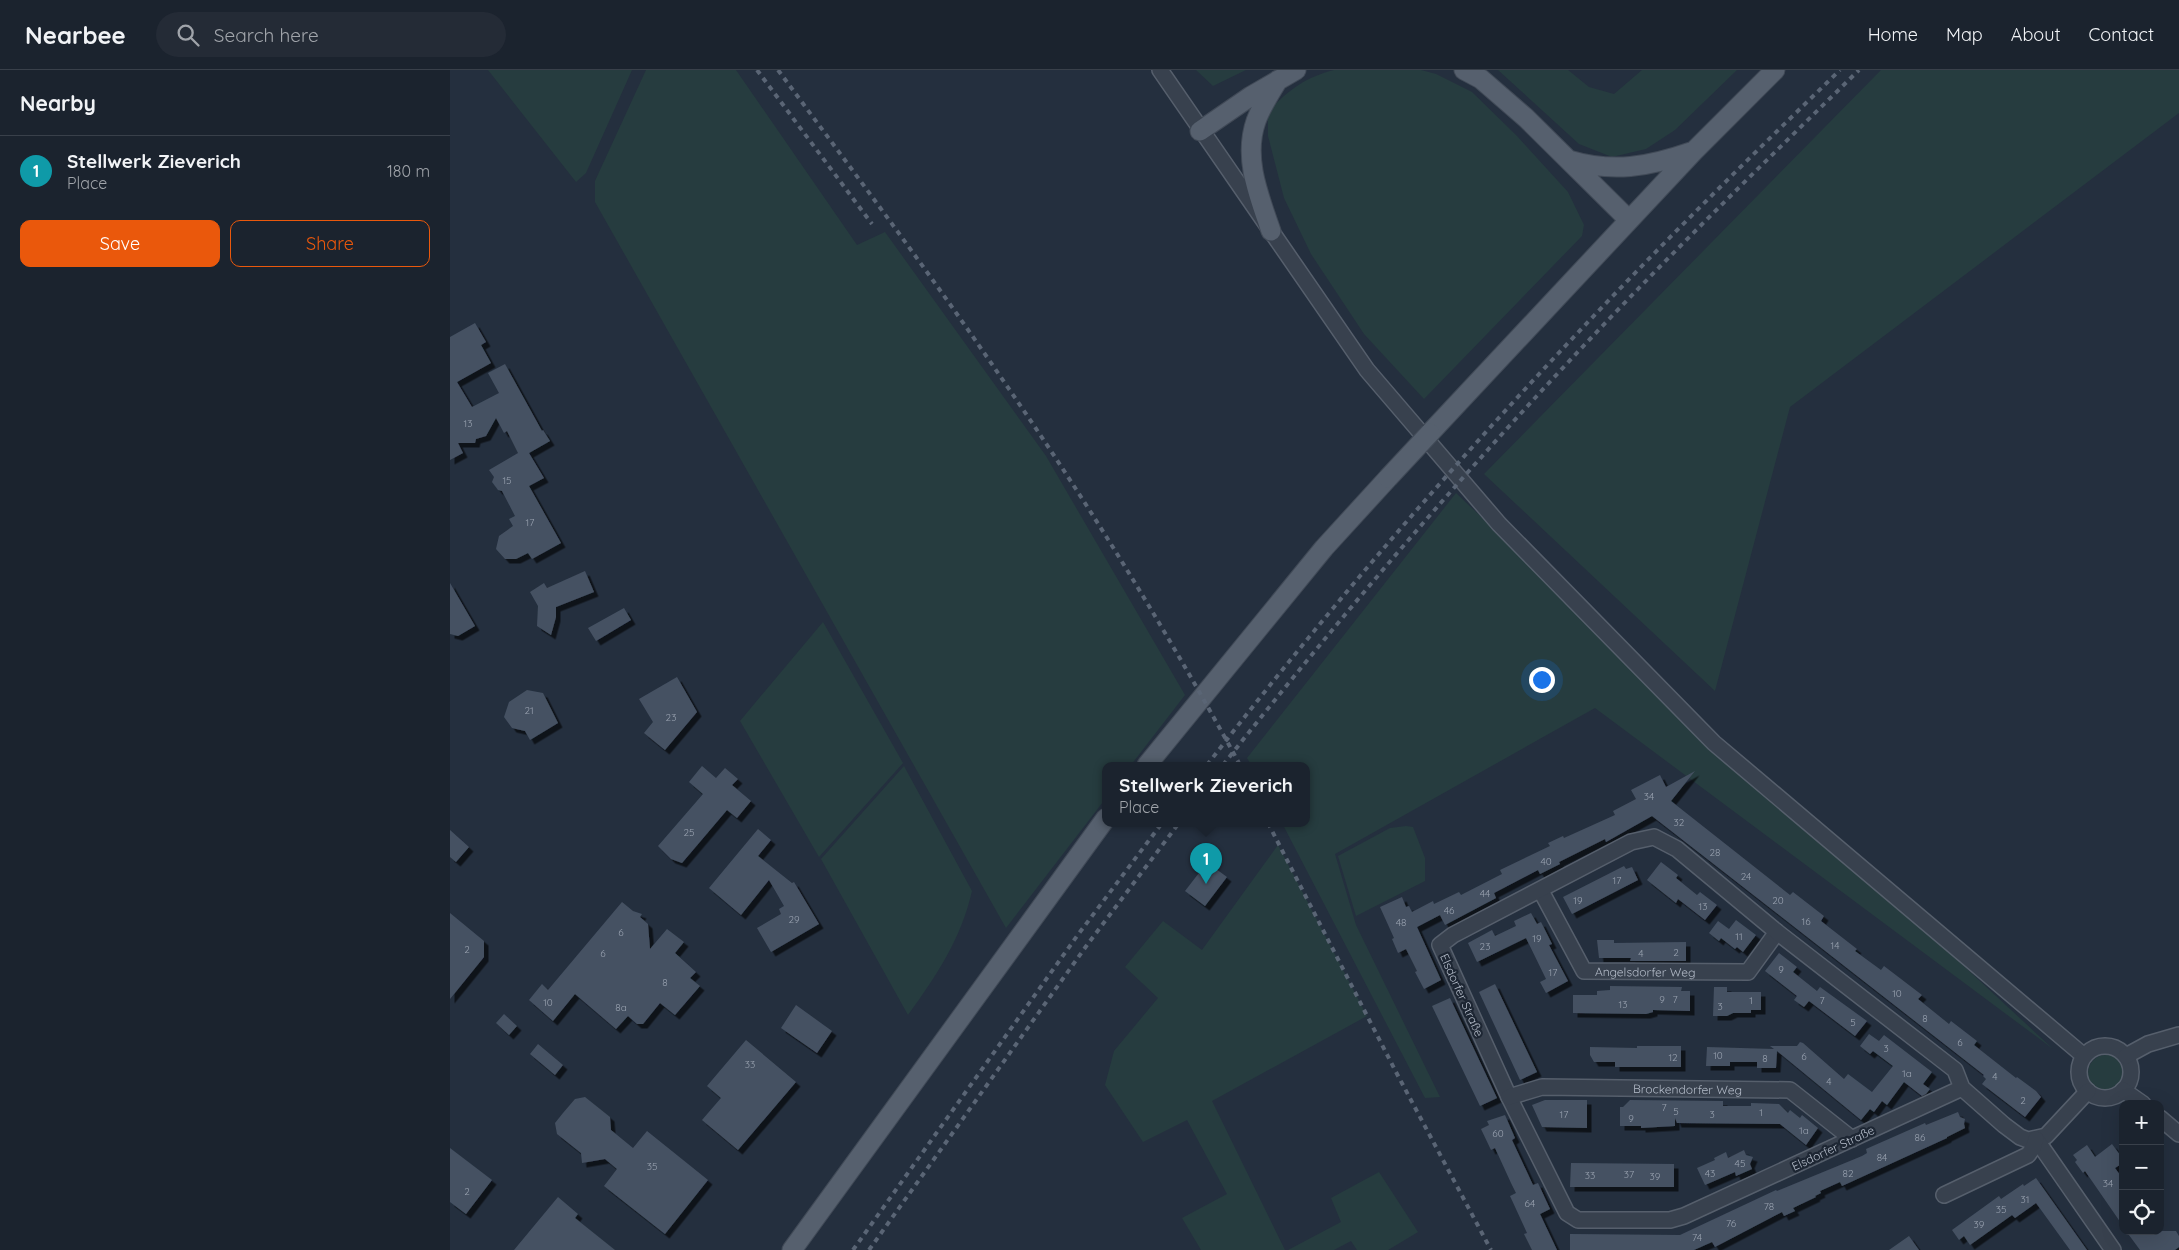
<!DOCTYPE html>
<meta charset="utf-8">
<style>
:root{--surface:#1b232e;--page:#242b36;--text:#f1f3f6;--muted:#a0a4aa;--line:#39404a;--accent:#ea580c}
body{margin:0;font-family:Quicksand,sans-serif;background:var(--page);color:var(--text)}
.controls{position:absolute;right:15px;bottom:15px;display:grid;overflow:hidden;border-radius:10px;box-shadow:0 5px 20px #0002}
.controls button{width:45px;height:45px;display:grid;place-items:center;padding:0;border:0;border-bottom:1px solid var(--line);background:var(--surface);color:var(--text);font:25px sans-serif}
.you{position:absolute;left:1091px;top:609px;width:18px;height:18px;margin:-12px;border:4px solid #fff;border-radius:50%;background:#1a73e8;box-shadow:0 0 0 8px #1a73e833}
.badge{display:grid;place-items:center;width:32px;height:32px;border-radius:50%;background:var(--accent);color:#fff;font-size:16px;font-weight:700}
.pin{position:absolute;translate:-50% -41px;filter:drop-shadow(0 1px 2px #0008)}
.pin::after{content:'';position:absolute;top:26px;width:18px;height:15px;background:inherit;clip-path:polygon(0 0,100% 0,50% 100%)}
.popup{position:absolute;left:652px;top:692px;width:208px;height:65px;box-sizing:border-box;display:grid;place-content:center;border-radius:10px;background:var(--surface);filter:drop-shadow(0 1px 4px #0005);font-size:16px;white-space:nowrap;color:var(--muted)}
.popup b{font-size:19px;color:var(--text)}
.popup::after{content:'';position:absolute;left:50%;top:100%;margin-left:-10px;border:10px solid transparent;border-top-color:var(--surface)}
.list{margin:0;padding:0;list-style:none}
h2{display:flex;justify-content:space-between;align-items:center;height:65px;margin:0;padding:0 20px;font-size:21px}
h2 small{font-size:16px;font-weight:400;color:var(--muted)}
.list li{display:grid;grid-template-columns:32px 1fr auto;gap:15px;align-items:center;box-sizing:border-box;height:70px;padding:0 20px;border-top:1px solid var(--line)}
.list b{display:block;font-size:19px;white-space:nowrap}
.list p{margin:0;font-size:16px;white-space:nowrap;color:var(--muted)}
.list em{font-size:16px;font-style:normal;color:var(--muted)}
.actions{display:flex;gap:10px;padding:15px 20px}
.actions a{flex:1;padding:11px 0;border:1px solid var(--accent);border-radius:10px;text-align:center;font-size:18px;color:var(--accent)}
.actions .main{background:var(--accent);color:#fff}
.icon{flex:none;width:28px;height:28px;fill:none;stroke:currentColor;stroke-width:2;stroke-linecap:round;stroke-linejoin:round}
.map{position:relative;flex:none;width:1729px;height:1180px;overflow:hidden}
header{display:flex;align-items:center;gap:30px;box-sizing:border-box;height:70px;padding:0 25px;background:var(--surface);border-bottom:1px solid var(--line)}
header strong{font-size:24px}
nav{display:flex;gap:28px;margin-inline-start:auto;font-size:18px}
.search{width:350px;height:45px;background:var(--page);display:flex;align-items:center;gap:12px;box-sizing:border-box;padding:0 18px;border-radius:28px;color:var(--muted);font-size:19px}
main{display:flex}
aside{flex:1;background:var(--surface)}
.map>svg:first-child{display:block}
.green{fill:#263c3f}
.building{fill:#455162;filter:url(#shadow)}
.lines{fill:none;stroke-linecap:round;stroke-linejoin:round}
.minor-casing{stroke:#565f6c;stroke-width:18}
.major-casing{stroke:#414a57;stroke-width:21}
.minor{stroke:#38414e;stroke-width:15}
.major{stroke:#56606e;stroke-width:19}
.rail{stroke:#5a6575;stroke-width:4;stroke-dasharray:5 5;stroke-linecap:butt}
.major-bridge-casing{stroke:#414a57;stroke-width:21;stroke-linecap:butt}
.major-bridge{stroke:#56606e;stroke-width:19}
.labels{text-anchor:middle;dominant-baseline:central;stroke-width:4.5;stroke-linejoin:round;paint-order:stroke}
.number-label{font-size:10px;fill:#98a1af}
.street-label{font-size:12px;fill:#b4bcc9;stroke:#1d2633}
</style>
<header>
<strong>Nearbee</strong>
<div class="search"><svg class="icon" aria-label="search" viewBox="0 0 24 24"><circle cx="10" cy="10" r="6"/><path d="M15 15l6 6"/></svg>Search here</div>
<nav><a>Home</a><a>Map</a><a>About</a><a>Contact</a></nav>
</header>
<main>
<aside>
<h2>Nearby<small></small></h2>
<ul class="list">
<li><span class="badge" style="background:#0f9aa8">1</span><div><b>Stellwerk Zieverich</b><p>Place</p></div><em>180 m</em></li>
</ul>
<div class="actions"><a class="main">Save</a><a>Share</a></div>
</aside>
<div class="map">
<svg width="1729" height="1180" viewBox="0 0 1729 1180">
<defs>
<filter id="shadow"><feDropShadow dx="4.5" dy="4.5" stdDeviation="0" flood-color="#0009"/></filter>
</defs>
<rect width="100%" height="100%" fill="#242f3e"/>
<!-- green -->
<path class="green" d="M38,0h144l-46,103 -10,9z
M196,0h90l121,175 28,-13 161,224 139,239 -54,70h-25v33l-100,130 -411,-726v-21z
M746,0h50l-33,16z
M884,0h87l15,4 36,18 45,44 51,56 16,33 -2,11 -158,163 -60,-65 -53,-80 -27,-56 -16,-62v-24c20,-22 38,-35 66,-42z
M1048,0h70l21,17 25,7 28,-24h95l-62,60 -29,19 -34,8 -33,-13z
M1431,0h298v43l-389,294 -75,284 -231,-217z
M1006,423l36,34 561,522 -458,-341 -260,146 21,71 84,172 -15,1 -143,-275h24v-58h-55l-4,-7z
M373,552l80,141 -84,94 -79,-136z
M454,696l68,125c-11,48 -35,84 -64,124l-87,-156z
M956,756l7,1 12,31v23l-69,35 -18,-60 52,-28z
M828,775l89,171 -155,85 73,149h-84l-19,-32 45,-24 -40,-74 -44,22 -38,-57 9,-34 44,-53 -33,-31 38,-46 39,29z
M1638 1003a18 18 0 1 1 36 0a18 18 0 1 1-36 0Z
M929,1102l39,60 -30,18h-31l-6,-9 -17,9h-46l53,-28 -10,-24z"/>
<!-- building -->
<path class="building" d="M25,253l11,19 -5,3 10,18 -34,19 15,25 27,-14 -11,-20 17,-9 37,67 1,-1 7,11 -21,12 15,25 -15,8 32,57 -29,16 -4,-6 -12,6h-11l-9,-10 3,-13 14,-10 -4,-7 6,-3 -13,-25 -4,-1 -6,-8 2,-5 -5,-7 29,-17 -11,-22 -3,2 -8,-15 -10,18 -10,3 -1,4h-17l5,10 -13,7v-123z
M135,501l9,21 -38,15v10l-5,18 -14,-9 1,-20 -8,-14 14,-9 3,5z
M0,513l25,43 -17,10 -8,-2z
M174,538l7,12 -35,21 -8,-13z
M227,607l20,35 -32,38 -21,-17 9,-11 -14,-23z
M77,620l16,3 15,30 -28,17 -5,-9 -13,-3 -8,-11 5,-15z
M252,696l14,12 9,-10 13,11 -6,6 19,16 -14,17 -10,-8 -45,53 -11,-4 -13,-13 45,-52 -14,-12z
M1245,701l-24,30 119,94 3,-3 31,24 -3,5 36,28 -2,2 26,19 3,-4 38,29 -4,4 31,25 2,-3 26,20 -3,4 42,33 1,-1 19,14 5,6 -16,20 -43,-33 4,-5 -3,-3 1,-1 -332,-259 -46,26 -1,-3 -46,23 1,2 -20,10 -2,-4 -44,23 2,5 -51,27 -5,-10 -23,12 24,53 -17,9 -9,-17 2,-1 -11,-22 -8,4 -6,-14 2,-1 -14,-31 22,-10 4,10 3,-1 3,6 21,-11 1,3 25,-12 2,3 41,-21 -2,-4 50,-24 -2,-3 15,-7 1,2 51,-23 -2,-4 23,-12 -5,-9 29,-15 6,12z
M308,759l13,11 -13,16 34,27 2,-1 25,42 -48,28 -14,-24 24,-14 -2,-5 5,-3 -15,-26 -28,35 -32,-27z
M0,760l19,17 -13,15 -6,-5z
M1211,792l17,13 -2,3 21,17 3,-3 17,13 -12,15 -27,-21 -2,4 -29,-23z
M762,796l15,11 -22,29 -20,-15 17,-22 4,4z
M1174,796l2,3 6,-2 6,13 -66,34 -9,-17z
M172,832l11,9 9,3 -2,3 8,7 2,25 17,-20 17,13 -9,11 21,19 -6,6 10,8 -25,29 -15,-12 -17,21h-6l-9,-8 -12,13 -41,-35 -22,27 -24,-21 13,-16 6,6z
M0,843l34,28v16l-34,42z
M1081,843l6,11 4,-2 11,22 -3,1 19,36 -22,12 -6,-11 6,-3 -20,-41 -49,24 -9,-19 24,-13 3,6 21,-10 -2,-5z
M1286,850l20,15 -13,17 -6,-5 -2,2 -14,-11 -2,3 -10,-8 9,-12 11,8z
M1147,870h17v3l72,-1v19h-56l1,-3h-32z
M1329,883l18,14 -4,5 24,19 3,-4 47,34 -12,15 -46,-35 -5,6 -10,-7 3,-4 -32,-25z
M1045,914l42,88 -17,8 -41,-88z
M1160,916l72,1 -1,4h9v20l-37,-1v2l-7,2 -73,-1v-18h24v-4l13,-1z
M1264,917h13v5h34v18h-10v3h-18l-6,3h-14z
M1000,928l47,100 -17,8 -48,-100z
M346,935l36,26 -15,22 -36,-25z
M54,944l13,12 -8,9 -13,-12z
M1419,964l10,7 5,-6 48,37 -9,12 7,5 -4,5 -4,2 -18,-14 -17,23 -5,-4 -8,11 -4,-3 -9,11 -84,-69 -1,17h-19v-6h-27v4h-24l1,-19 67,2 -4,-3h27l3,-4 3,1 41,36 4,-5 24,18 21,-26 -20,-15 -3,3 -10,-8z
M296,970l50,42 -58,68 -36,-30 19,-22 -14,-12z
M88,974l25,21 -8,10 -25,-21z
M1187,976h44v21h-66v-5h-21l-4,-7v-8l47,1z
M135,1027l25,20 1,13 22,18 14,-17 61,49 -43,54 -61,-48 13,-17 -12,-10 -23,4 -1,-10 -24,-19 -2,-11 8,-10 12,-14z
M1095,1030h42v28l-45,-1 -10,-22z
M1180,1030l93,1v5h28v-3l28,1 9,9 2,-3 10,8 2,-3 16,13 -12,17 -26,-21 -103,-1 -2,-5v8l-34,2v-2h-21v-19h3z
M1508,1042l2,5 5,2 -1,5 1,4 -18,9v1l-105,48 -2,-4 -20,9 1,2 -6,3 1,1 -23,11 2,3 -11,5 -2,-4 -67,35 -3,-5 -18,8h-124v-16l110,1 96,-45 1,1 85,-35 5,-3 -1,-4 59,-26 1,2z
M1055,1045l10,23 -3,2 21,45 5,-2 12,26 -10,5 17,36h-25l-8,-16 3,-1 -17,-37 6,-3 -5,-10 -16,-35 -4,2 -10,-21 8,-4 -2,-4z
M1662,1074l11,15v4l-8,5 8,11v47l-38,-55 -2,2 -8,-11 2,-2 -4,-5 14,-10 8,12z
M0,1078l42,32 -26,34 -16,-12z
M1294,1080l2,5 7,2 -3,7 2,5 -16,7 -1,-4 -30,13 -8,-17 18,-8 -1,-2 12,-6 2,6z
M1121,1093l103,1v23h-104z
M1586,1108l51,72h-17l-34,-47 -21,15 -3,-3 -42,30 -6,-9 -5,4 -7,-10 47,-34 2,3 22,-15 1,2z
M108,1127l20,17 -3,4 40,32h-101z
M1676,1161h50l3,5v11l-4,3h-35z
M1459,1166l10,14h-30z"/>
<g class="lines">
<defs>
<g id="minor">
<path d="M710,0l207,300 132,154 215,219 370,313"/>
<path id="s1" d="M1091,821l43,80 164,1 29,-40"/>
<circle cx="1655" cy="1002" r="26"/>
<path d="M1676,986l22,-12 31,-9"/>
<path d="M1512,1018l-278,128 -14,4h-92l-11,-7 -58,-116 -69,-152 13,-10 178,-93 23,-5 23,12 100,83 178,138 7,18 42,37 16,12 8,3 18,-4 42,-45"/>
<path d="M1673,1020l20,14"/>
<path id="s2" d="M1059,1027l33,-10 248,3 62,49"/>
<path d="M1710,1048l19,16"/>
<path d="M1586,1069l77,111"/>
<path d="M1494,1125l84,-40 5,-7 3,-9"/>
</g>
<path id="major" d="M1014,0l17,9 45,39 103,102
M750,61l51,-35 45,-26
M1119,90c44,13 79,7 122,-8
M821,161c-12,-35 -28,-73 -15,-110 5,-14 14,-28 22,-41
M980,363l264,-282 81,-81
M697,695l177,-217 64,-70
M342,1180l314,-432"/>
</defs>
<!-- minor casing -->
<use href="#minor" class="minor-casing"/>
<!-- major casing -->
<use href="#major" class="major-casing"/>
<!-- minor -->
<use href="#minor" class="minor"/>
<!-- major -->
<use href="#major" class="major"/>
<!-- rail -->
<path class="rail" d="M307,0l115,154
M328,0c75,101 151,202 222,306 87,125 167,255 240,389
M757,695c134,-173 279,-339 431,-495 66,-68 134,-134 202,-200
M773,695c116,-147 239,-291 368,-427 87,-92 178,-180 268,-268
M818,753l128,249 95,178
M403,1180l224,-314 85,-113
M419,1180l218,-305 92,-122"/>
<defs>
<path id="major-bridge" d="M938,408l42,-45"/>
</defs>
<!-- major-bridge casing -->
<use href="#major-bridge" class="major-bridge-casing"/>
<!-- major-bridge -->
<use href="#major-bridge" class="major-bridge"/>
</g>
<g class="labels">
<!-- number labels -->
<g class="number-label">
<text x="18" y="353">13</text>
<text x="57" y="410">15</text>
<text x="80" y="452">17</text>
<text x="79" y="640">21</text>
<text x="221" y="647">23</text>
<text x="1199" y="726">34</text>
<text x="1229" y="752">32</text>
<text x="239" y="762">25</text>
<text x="1265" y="782">28</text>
<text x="1096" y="791">40</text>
<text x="1296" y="806">24</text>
<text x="1167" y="810">17</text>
<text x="1035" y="823">44</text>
<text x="1128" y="830">19</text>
<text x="1328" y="830">20</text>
<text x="1253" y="836">13</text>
<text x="999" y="840">46</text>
<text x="344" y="849">29</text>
<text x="1356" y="851">16</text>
<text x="951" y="852">48</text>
<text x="171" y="862">6</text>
<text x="1289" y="866">11</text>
<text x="1087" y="868">19</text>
<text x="1385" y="875">14</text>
<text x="1035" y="876">23</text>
<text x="17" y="879">2</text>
<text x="1226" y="882">2</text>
<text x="153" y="883">6</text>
<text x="1191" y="883">4</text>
<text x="1331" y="899">9</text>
<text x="1103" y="902">17</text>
<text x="215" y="912">8</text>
<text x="1447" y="923">10</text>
<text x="1212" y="929">9</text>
<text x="1225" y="929">7</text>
<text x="1301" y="930">1</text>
<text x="1372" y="930">7</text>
<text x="98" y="932">10</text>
<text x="1173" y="934">13</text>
<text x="1270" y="936">3</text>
<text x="171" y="937">8a</text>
<text x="1475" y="948">8</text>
<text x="1403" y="952">5</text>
<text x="1510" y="972">6</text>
<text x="1436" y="978">3</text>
<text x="1268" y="985">10</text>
<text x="1354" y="986">6</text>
<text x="1223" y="987">12</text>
<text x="1315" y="988">8</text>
<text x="300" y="994">33</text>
<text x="1457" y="1003">1a</text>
<text x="1545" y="1006">4</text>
<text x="1379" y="1011">4</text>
<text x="1573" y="1030">2</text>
<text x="1214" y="1037">7</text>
<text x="1226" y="1041">5</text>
<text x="1311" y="1042">1</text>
<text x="1114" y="1044">17</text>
<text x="1262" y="1044">3</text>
<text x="1181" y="1048">9</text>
<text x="1354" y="1060">1a</text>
<text x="1048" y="1063">60</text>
<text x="1470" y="1067">86</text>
<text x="1432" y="1087">84</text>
<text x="1290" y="1093">45</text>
<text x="202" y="1096">35</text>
<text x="1260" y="1103">43</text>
<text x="1398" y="1103">82</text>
<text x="1179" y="1104">37</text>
<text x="1140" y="1105">33</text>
<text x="1205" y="1106">39</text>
<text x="1658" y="1113">34</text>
<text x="17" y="1121">2</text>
<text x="1575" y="1129">31</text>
<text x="1080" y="1133">64</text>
<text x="1319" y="1136">78</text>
<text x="1551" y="1139">35</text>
<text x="1281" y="1153">76</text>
<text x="1529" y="1154">39</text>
<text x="1247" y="1167">74</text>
</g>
<!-- street labels -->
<g class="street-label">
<text stroke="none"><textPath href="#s1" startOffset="152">Angelsdorfer Weg</textPath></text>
<text transform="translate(1012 925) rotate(66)">Elsdorfer Straße</text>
<text stroke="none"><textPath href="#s2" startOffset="180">Brockendorfer Weg</textPath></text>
<text transform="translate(1383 1078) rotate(-25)">Elsdorfer Straße</text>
</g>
</g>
</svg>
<div class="controls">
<button>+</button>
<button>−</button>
<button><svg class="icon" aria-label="locate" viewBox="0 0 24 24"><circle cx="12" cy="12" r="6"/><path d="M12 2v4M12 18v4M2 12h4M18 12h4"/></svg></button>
</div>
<div class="you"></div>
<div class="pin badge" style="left:756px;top:814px;background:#0f9aa8">1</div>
<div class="popup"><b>Stellwerk Zieverich</b>Place</div>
</div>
</main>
